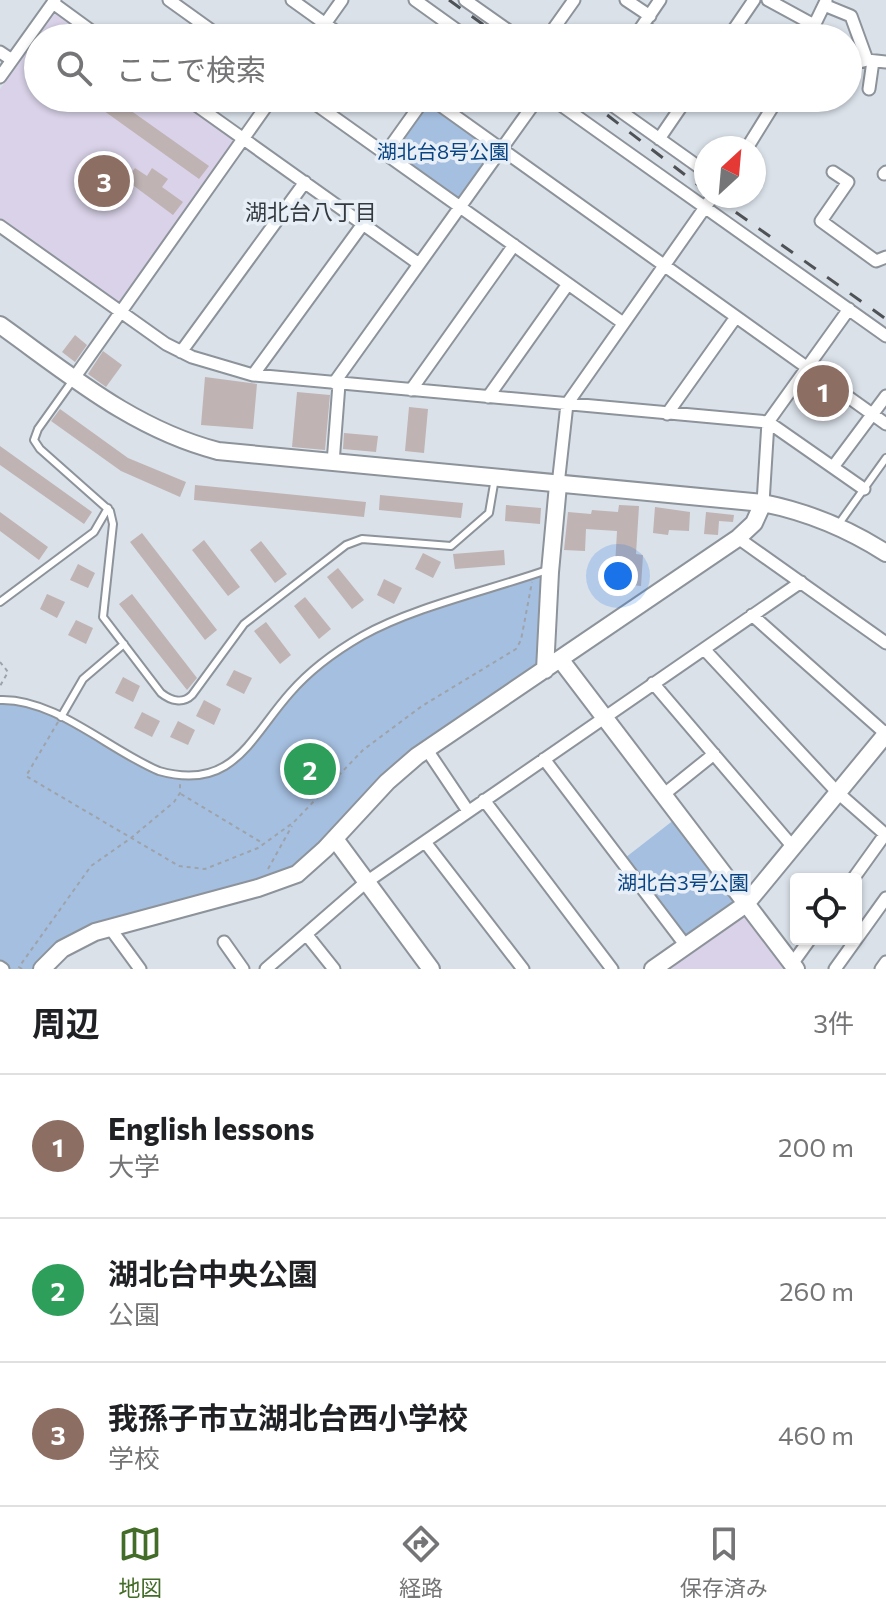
<!DOCTYPE html>
<html lang="ja">
<meta charset="utf-8">
<style>
:root{--surface:#fff;--page:#f2f2f2;--text:#202124;--muted:#757577;--line:#e0e0e0;--accent:#436c28}
body{margin:0;font-family:Commissioner,"Noto Sans JP",sans-serif;background:var(--page);color:var(--text)}
.controls{position:absolute;right:24px;bottom:24px;display:grid;overflow:hidden;border-radius:8px;box-shadow:0 2px 6px #0004}
.controls button{width:72px;height:72px;display:grid;place-items:center;padding:0;border:0;border-bottom:2px solid var(--line);background:var(--surface);color:var(--text);font:40px sans-serif}
.compass{position:absolute;left:694px;top:136px;width:72px;height:72px;border-radius:50%;background:var(--surface);box-shadow:0 2px 6px #0004;rotate:26deg}
.you{position:absolute;left:618px;top:576px;width:28px;height:28px;margin:-20px;border:6px solid #fff;border-radius:50%;background:#1a73e8;box-shadow:0 0 0 12px #1a73e833}
.badge{display:grid;place-items:center;width:52px;height:52px;border-radius:50%;background:var(--accent);color:#fff;font-size:26px;font-weight:700}
.pin{position:absolute;translate:-50% -50%;border:4px solid #fff;box-shadow:0 2px 8px #0006}
.list{margin:0;padding:0;list-style:none}
h2{display:flex;justify-content:space-between;align-items:center;height:104px;margin:0;padding:0 32px;font-size:34px}
h2 small{font-size:26px;font-weight:400;color:var(--muted)}
.list li{display:grid;grid-template-columns:52px 1fr auto;gap:24px;align-items:center;box-sizing:border-box;height:144px;padding:0 32px;border-top:2px solid var(--line)}
.list b{display:block;font-size:30px;white-space:nowrap}
.list p{margin:0;font-size:26px;white-space:nowrap;color:var(--muted)}
.list em{font-size:26px;font-style:normal;color:var(--muted)}
.icon{flex:none;width:44px;height:44px;fill:none;stroke:currentColor;stroke-width:2;stroke-linecap:round;stroke-linejoin:round}
.map{position:relative;flex:none;width:886px;height:969px;overflow:hidden}
.search{position:absolute;background:var(--surface);box-shadow:0 2px 6px #0004;left:24px;right:24px;top:24px;height:88px;display:flex;align-items:center;gap:20px;box-sizing:border-box;padding:0 28px;border-radius:44px;color:var(--muted);font-size:30px}
.sheet{height:536px;background:var(--surface)}
nav{display:flex;justify-content:space-around;align-items:center;box-sizing:border-box;height:112px;border-top:2px solid var(--line);background:var(--surface);font-size:22px;color:var(--muted)}
nav a{display:grid;justify-items:center;gap:4px}
nav .on{color:var(--accent)}
.map>svg:first-child{display:block}
.education{fill:#d9d2e8}
.green{fill:#a5bfe0}
.building{fill:#bfb3b3}
.lines{fill:none;stroke-linecap:round;stroke-linejoin:round}
.lane-casing{stroke:#8d939a;stroke-width:10}
.street-casing{stroke:#8d939a;stroke-width:15}
.secondary-casing{stroke:#8d939a;stroke-width:20}
.path{stroke:#9ea3aa;stroke-width:2;stroke-dasharray:4 4;stroke-linecap:butt}
.lane{stroke:#fff;stroke-width:6}
.street{stroke:#fff;stroke-width:11}
.secondary{stroke:#fff;stroke-width:16}
.rail{stroke:#4e5155;stroke-width:3;stroke-dasharray:14 14;stroke-linecap:butt}
.labels{text-anchor:middle;dominant-baseline:central;stroke-width:7;stroke-linejoin:round;paint-order:stroke}
.park-label{font-size:20px;fill:#084484;stroke:#e7eef6}
.neighbourhood-label{font-size:22px;fill:#353a40;stroke:#e7eef6}
</style>
<div class="map">
<svg width="886" height="969" viewBox="0 0 886 969">
<rect width="100%" height="100%" fill="#dae1e9"/>
<!-- education -->
<path class="education" d="M56,12l36,26h-54v60h139l60,43 -117,166 -120,-85v-133z
M745,914l42,55h-123z"/>
<!-- green -->
<path class="green" d="M425,98l76,51 -41,58 -75,-53z
M550,569l-5,101 -128,86 -120,118 -202,58 -53,37h-39l-3,-2v-267l32,4 118,63 20,7 46,-4 29,-19 35,-46 42,-41 60,-38z
M679,816l67,88 -60,42 -65,-85z"/>
<!-- building -->
<path class="building" d="M86,98h27l96,68 -10,13z
M135,168l12,8 5,-8 16,11 -6,8 21,15 -10,13 -47,-35z
M75,335l12,10 -12,17 -13,-10z
M103,351l19,14 -16,22 -18,-13z
M205,377l52,7 -4,45 -52,-4z
M297,392l33,3 -5,55 -33,-3z
M409,407l19,2 -4,44 -19,-2z
M60,409l68,49 58,24 -6,15 -59,-26 -70,-50z
M344,433l34,3 -2,16 -33,-3z
M0,446l92,66 -8,12 -84,-59z
M195,485l171,17 -2,15 -170,-17z
M380,495l83,8 -2,15 -82,-8z
M506,505l35,3 -1,16 -35,-3z
M619,505l20,1 -3,48 7,1 -2,31 -27,-3 3,-52 -31,-2 -1,22 -21,-1 4,-38 23,2 1,-4 26,2z
M655,507l35,5 -1,19 -20,-1 -1,5 -15,-2z
M0,512l48,35 -9,13 -39,-29z
M706,512l28,3 -1,7 -14,-1 -1,14 -14,-1z
M142,533l75,97 -12,10 -75,-98z
M204,540l36,47 -12,9 -36,-46z
M261,541l26,33 -12,9 -25,-33z
M504,550l1,15 -50,4 -2,-15z
M423,553l18,9 -8,16 -18,-9z
M78,564l17,9 -7,15 -18,-8z
M338,568l26,32 -12,9 -25,-32z
M384,579l18,9 -8,16 -17,-9z
M47,594l18,8 -8,16 -17,-9z
M132,594l65,84 -10,12 -68,-86z
M305,597l26,32 -12,10 -25,-33z
M76,620l17,8 -7,16 -18,-9z
M266,622l25,33 -11,9 -26,-33z
M234,670l18,8 -8,16 -18,-9z
M123,677l17,9 -7,16 -18,-9z
M204,700l17,9 -7,16 -18,-9z
M142,712l18,9 -8,16 -18,-9z
M178,721l17,9 -7,15 -18,-8z"/>
<g class="lines">
<defs>
<path id="lane" d="M73,380l-35,49 -4,11 6,9 70,62 3,13 -10,93 58,76c10,8 22,11 31,2l52,-71 102,-79 16,-6 89,7 38,-33 6,-35
M838,525l48,-67
M0,602l94,-70 14,-24
M0,700c55,-2 110,51 159,71 74,21 91,-33 131,-78 19,-22 46,-42 72,-57 51,-29 128,-46 185,-66
M61,717l22,-38 41,-35"/>
<path id="street" d="M169,0l53,38
M292,0l53,38
M415,0l53,38
M465,0l54,38
M626,0l24,16
M768,0l46,25
M53,3l48,35
M824,5l27,11 16,44
M643,25l18,13
M315,38l27,-38
M547,38l27,-38
M634,38l26,-38
M728,38l26,-38
M808,38l18,-37
M0,52l12,8
M848,65l19,-5 19,2
M0,77l55,-77
M869,89l4,-28
M186,98l233,166
M307,98l316,225
M430,98l456,326
M551,98l335,238
M602,98l104,74
M659,139l28,-41
M747,148l31,-50
M385,154l40,-56
M833,172l15,10 -27,39 55,40 10,-4
M884,174l2,-2
M0,226l166,118 26,13 61,18 515,47 96,67
M181,352l124,-170
M253,375l110,-151
M74,378l198,-280
M334,383l204,-285
M411,390l103,-145
M488,397l80,-113
M667,414l69,-97
M333,463l6,-79
M833,467l53,-71
M558,485l9,-81 146,-208
M763,503l5,-81 81,-113
M738,538l148,105
M752,615l134,119
M704,649l133,143 49,43
M653,683l140,164
M427,750l41,61
M544,759l142,187
M663,795l51,-41
M484,800l128,169
M425,842l98,127
M853,879l33,-46
M110,928l30,41
M306,934l28,35
M224,942l19,27
M792,964l18,-25
M0,967l3,2
M266,969l99,-86 436,-301
M835,969l51,-71
M881,969l5,-7"/>
<path id="secondary" d="M0,325c70,50 133,104 218,126l545,52c45,9 84,25 123,50
M560,659l236,310
M545,670l5,-98 8,-87
M335,839l96,130
M42,969l20,-20 33,-17 163,-44 39,-14 28,-25 62,-67 30,-26 321,-218 16,-15 9,-20
M653,969l93,-65 140,-170"/>
</defs>
<!-- lane casing -->
<use href="#lane" class="lane-casing"/>
<!-- street casing -->
<use href="#street" class="street-casing"/>
<!-- secondary casing -->
<use href="#secondary" class="secondary-casing"/>
<!-- path -->
<path class="path" d="M0,662l8,10 -8,14
M58,722l-32,54 153,90 26,3 53,-21 36,-26 69,-72 59,-44 94,-57 5,-9 11,-58
M181,794l83,50
M268,869l24,-43
M22,969l-3,-2 72,-101 40,-28 43,-36 6,-9v-12"/>
<!-- lane -->
<use href="#lane" class="lane"/>
<!-- street -->
<use href="#street" class="street"/>
<!-- secondary -->
<use href="#secondary" class="secondary"/>
<!-- rail -->
<path class="rail" d="M449,0l53,38
M585,98l121,93
M713,196l173,123"/>
</g>
<g class="labels">
<!-- park labels -->
<g class="park-label">
<text x="443" y="151">湖北台8号公園</text>
<text x="683" y="882">湖北台3号公園</text>
</g>
<!-- neighbourhood labels -->
<g class="neighbourhood-label">
<text x="311" y="211">湖北台八丁目</text>
</g>
</g>
</svg>
<div class="controls">
<button><svg class="icon" aria-label="locate" viewBox="0 0 24 24"><circle cx="12" cy="12" r="6"/><path d="M12 2v4M12 18v4M2 12h4M18 12h4"/></svg></button>
</div>
<svg class="compass" viewBox="-18 -18 36 36"><path d="M0-13l5 13h-10z" fill="#e53935"/><path d="M0 13l5-13h-10z" fill="#757577"/></svg>
<div class="you"></div>
<div class="pin badge" style="left:823px;top:391px;background:#8d6e63">1</div>
<div class="pin badge" style="left:310px;top:769px;background:#2e9e5b">2</div>
<div class="pin badge" style="left:104px;top:181px;background:#8d6e63">3</div>
<div class="search"><svg class="icon" aria-label="search" viewBox="0 0 24 24"><circle cx="10" cy="10" r="6"/><path d="M15 15l6 6"/></svg>ここで検索</div>
</div>
<section class="sheet">
<h2>周辺<small>3件</small></h2>
<ul class="list">
<li><span class="badge" style="background:#8d6e63">1</span><div><b>English lessons</b><p>大学</p></div><em>200 m</em></li>
<li><span class="badge" style="background:#2e9e5b">2</span><div><b>湖北台中央公園</b><p>公園</p></div><em>260 m</em></li>
<li><span class="badge" style="background:#8d6e63">3</span><div><b>我孫子市立湖北台西小学校</b><p>学校</p></div><em>460 m</em></li>
</ul>
</section>
<nav>
<a class="on"><svg class="icon" aria-label="map" viewBox="0 0 24 24"><path d="M3 6l6-2 6 2 6-2v14l-6 2-6-2-6 2zM9 4v14M15 6v14"/></svg>地図</a>
<a><svg class="icon" aria-label="directions" viewBox="0 0 24 24"><path d="M12 3l9 9-9 9-9-9zM9 14v-3h6M13 9l2 2-2 2"/></svg>経路</a>
<a><svg class="icon" aria-label="saved" viewBox="0 0 24 24"><path d="M7 4h10v16l-5-4-5 4z"/></svg>保存済み</a>
</nav>
